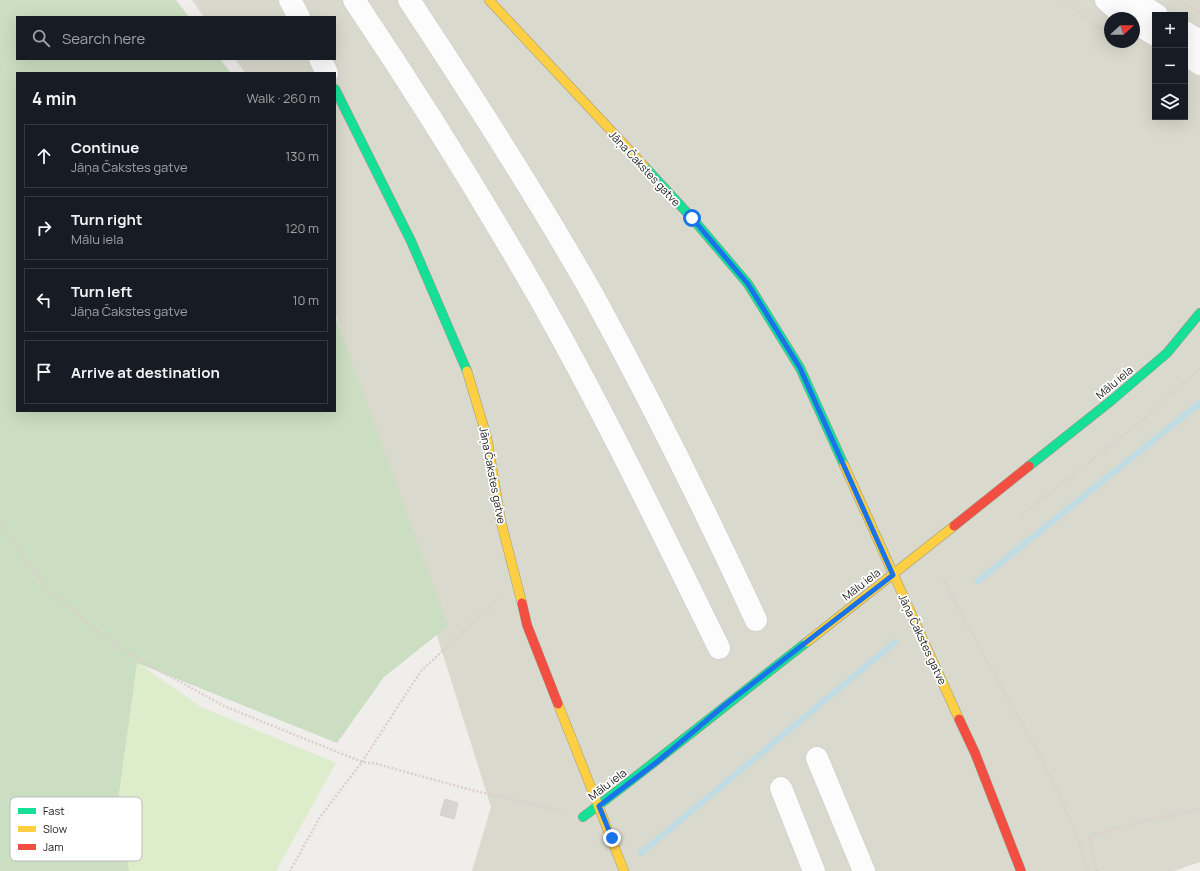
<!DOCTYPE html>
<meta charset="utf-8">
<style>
:root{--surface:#171b24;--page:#20242c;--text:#f1f3f6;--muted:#9ea1a6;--line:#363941}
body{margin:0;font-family:Manrope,sans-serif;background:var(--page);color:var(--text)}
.controls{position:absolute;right:12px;top:12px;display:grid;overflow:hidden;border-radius:0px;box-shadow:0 4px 16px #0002}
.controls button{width:36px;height:36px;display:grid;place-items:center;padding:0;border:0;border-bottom:1px solid var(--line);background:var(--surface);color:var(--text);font:20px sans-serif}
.compass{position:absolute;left:1104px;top:12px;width:36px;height:36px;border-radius:50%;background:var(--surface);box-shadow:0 4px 16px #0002;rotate:69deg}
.stop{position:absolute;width:12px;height:12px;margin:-9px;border:3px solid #1a73e8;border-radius:50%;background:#fff}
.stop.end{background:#1a73e8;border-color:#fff;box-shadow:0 1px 4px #0008}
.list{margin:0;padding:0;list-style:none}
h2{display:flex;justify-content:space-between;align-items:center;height:52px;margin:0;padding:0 16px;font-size:17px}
h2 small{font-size:13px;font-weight:400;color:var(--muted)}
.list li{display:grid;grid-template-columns:26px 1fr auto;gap:12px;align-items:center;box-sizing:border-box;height:64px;margin:0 8px 8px;padding:0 8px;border:1px solid var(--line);border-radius:0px}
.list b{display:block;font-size:15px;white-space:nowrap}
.list p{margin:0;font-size:13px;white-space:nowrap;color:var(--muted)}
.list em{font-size:13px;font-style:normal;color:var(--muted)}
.icon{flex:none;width:22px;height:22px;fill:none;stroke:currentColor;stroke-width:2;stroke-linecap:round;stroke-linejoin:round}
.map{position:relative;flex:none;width:1200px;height:871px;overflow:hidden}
.search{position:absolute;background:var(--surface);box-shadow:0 4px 16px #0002;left:16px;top:16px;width:320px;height:44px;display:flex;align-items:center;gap:10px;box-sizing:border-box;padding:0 14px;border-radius:0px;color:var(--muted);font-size:15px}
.panel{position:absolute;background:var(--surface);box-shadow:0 4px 16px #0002;left:16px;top:72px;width:320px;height:340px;border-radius:0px}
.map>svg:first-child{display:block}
.construction{fill:#d9d9cd;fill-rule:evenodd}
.grass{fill:#ddeccb}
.forest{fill:#cbdec1}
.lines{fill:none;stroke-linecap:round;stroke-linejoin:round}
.stream{stroke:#bfdbe3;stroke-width:6}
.building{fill:#d7d4d2;stroke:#d3d0cc}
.street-casing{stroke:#c9c8c7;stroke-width:23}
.fast-casing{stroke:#999a82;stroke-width:10}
.slow-casing{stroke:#999a82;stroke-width:10}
.jam-casing{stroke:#999a82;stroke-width:10}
.path{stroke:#dccecd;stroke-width:2.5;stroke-dasharray:2 2;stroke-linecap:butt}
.street{stroke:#fdfcfc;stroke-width:22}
.fast{stroke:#16e098;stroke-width:9}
.slow{stroke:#ffcf43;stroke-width:9}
.jam{stroke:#f24e42;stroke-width:9}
.route{stroke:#1a73e8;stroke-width:5}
.labels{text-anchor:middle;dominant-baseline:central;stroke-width:3.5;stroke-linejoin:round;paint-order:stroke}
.street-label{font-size:11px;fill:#222;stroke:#fff}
.key{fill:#fff;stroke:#bdbdbd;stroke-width:1}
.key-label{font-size:11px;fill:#222}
</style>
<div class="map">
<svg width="1200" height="871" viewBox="0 0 1200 871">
<rect width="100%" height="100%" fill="#f0eeeb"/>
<!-- construction -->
<path class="construction" d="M192,0h1008v862l-26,9h-702l19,-64 -156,-495v-239h-90l-10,-14h100v-42h-131zM1155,15h30v102h-30zM1110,18h24v24h-24z"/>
<!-- grass -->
<path class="grass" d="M137,662l64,45 135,56 -60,108h-147l-11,-70z"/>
<!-- forest -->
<path class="forest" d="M0,0h176l13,17h-172v42h203l11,14h-214v338h318v-96l113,311 -64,51 -47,66 -200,-80 -19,138 11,70h-129z"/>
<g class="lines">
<!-- stream -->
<path class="stream" d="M978,581l222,-178
M641,853l254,-211"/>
</g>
<!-- building -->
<path class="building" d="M445,799l13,4 -4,16 -14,-4z"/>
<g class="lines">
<defs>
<path id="street" d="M290,0l9,17
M354,0c64,95 125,193 182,292 66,116 124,236 183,356
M409,0c64,97 128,196 185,297 58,106 111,213 162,323
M1106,0l12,11 10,7
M1134,0l23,15
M1134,22l21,13
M1185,32l15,9
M1185,54l15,10
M320,59l7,14
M817,758l47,113
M781,788l33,83"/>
<path id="fast" d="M335,89l76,152 56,130
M644,166l48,52 56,66 52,84 44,97
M1029,466l83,-66 55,-47 33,-40
M583,817c76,-57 149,-117 224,-175"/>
<path id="slow" d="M489,0l155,166
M467,371l20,67 14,84 21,81
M844,465l115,254
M807,642l147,-116
M558,704l66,167"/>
<path id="jam" d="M954,526l75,-60
M522,603l5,22 31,79
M959,719l16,34 46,118"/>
</defs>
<!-- street casing -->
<use href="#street" class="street-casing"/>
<!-- fast casing -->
<use href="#fast" class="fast-casing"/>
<!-- slow casing -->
<use href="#slow" class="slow-casing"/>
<!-- jam casing -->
<use href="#jam" class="jam-casing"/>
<!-- path -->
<path class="path" d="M1062,0l48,36
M1177,0l23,12
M1119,42l3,2
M1019,517l135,-106 46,-43
M0,524l48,66 72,59 104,57 138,56 -42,55 -30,54
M943,578c19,37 39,74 59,110 33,59 67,117 86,183
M498,599l-77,72 -59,91 15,2 94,26 92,21
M1097,871l-8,-34 43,-13 68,-15"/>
<!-- street -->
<use href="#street" class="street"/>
<!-- fast -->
<use href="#fast" class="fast"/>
<!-- slow -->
<use href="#slow" class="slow"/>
<!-- jam -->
<use href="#jam" class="jam"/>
</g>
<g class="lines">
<!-- route -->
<path class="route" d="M612,838l-13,-32 58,-44 68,-57 168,-130 -93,-207 -52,-84 -56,-66"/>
</g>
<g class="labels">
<!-- street labels -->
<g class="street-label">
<text transform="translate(645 168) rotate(47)">Jāņa Čakstes gatve</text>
<text transform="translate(1114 382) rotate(-40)">Mālu iela</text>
<text transform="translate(493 475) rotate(79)">Jāņa Čakstes gatve</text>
<text transform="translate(861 584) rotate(-38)">Mālu iela</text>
<text transform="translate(923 639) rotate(65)">Jāņa Čakstes gatve</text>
<text transform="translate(607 784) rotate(-37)">Mālu iela</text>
</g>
</g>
<!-- legend -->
<rect x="10" y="797" width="132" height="64" rx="6" class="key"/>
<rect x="18" y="808" width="18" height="6" fill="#16e098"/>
<rect x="18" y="826" width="18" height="6" fill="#ffcf43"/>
<rect x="18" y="844" width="18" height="6" fill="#f24e42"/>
<g class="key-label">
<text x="43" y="815">Fast</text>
<text x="43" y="833">Slow</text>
<text x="43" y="851">Jam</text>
</g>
</svg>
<div class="controls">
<button>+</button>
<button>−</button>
<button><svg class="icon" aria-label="layers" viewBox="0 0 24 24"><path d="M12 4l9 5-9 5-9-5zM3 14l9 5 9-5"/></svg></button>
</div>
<svg class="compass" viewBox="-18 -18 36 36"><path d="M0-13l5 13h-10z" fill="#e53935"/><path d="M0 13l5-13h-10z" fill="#9ea1a6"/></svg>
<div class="stop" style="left:692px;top:218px"></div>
<div class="stop end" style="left:612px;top:838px"></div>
<div class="search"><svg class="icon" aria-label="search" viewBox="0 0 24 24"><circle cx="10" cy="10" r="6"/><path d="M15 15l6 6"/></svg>Search here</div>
<section class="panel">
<h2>4 min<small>Walk · 260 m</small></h2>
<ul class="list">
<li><svg class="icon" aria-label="ahead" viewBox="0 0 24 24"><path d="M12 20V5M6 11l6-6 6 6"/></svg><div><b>Continue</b><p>Jāņa Čakstes gatve</p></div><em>130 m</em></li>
<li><svg class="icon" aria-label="right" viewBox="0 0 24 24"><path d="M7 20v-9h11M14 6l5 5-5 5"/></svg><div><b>Turn right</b><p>Mālu iela</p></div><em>120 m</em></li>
<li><svg class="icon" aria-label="left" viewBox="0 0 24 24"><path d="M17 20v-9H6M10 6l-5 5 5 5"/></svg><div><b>Turn left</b><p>Jāņa Čakstes gatve</p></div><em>10 m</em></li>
<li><svg class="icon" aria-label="arrive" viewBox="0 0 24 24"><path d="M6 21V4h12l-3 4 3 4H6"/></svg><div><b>Arrive at destination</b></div></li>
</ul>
</section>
</div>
